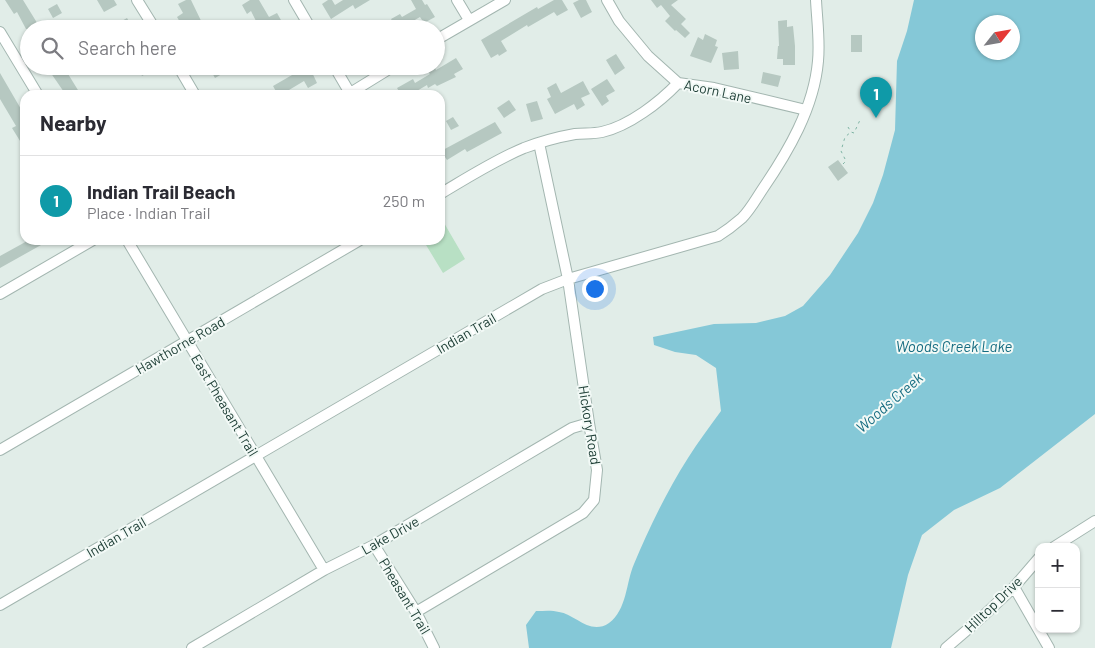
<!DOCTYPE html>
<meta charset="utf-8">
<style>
:root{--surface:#fff;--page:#f7f7f7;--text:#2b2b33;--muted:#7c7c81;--line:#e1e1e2;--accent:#8a5040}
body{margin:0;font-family:Barlow,sans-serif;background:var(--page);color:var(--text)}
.controls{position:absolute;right:15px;bottom:15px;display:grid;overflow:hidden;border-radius:10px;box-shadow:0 1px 4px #0004}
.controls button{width:45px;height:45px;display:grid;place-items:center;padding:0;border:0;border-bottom:1px solid var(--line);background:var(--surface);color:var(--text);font:25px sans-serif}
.compass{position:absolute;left:975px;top:15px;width:45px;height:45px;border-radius:50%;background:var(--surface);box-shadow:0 1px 4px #0004;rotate:59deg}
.you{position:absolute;left:594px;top:288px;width:18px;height:18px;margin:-12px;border:4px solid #fff;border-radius:50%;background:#1a73e8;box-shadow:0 0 0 8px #1a73e833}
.badge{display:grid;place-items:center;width:32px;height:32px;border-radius:50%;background:var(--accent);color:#fff;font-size:16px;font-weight:700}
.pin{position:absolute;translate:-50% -41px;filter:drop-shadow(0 1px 2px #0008)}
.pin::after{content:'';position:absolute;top:26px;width:18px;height:15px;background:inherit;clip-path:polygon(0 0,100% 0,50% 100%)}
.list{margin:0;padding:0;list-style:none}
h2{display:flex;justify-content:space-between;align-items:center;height:65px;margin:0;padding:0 20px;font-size:21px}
h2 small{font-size:16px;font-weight:400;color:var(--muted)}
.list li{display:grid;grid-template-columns:32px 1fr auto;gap:15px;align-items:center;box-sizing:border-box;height:90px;padding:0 20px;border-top:1px solid var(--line)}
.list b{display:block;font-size:19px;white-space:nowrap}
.list p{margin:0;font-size:16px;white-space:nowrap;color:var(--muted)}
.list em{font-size:16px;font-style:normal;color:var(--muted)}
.icon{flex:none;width:28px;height:28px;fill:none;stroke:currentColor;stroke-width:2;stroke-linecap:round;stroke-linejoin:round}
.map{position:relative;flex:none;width:1095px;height:648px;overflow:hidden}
.search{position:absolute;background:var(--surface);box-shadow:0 1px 4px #0004;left:20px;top:20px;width:425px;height:55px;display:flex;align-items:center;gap:12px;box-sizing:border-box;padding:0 18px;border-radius:28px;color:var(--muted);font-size:19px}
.panel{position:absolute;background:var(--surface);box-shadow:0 1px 4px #0004;left:20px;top:90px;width:425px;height:155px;border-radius:15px}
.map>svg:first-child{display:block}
.green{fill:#b8e0c4}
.water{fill:#85c8d7;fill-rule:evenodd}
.building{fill:#b6c8c1}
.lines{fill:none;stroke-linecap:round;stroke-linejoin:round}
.minor-casing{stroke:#a3b6b0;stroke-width:12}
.path{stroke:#7fb4a4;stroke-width:1;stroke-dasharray:2.5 4;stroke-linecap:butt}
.minor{stroke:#fff;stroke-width:10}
.labels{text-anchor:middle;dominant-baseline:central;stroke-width:4;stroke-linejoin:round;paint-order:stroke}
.street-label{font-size:14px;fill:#204038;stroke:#f2f9f6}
.water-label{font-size:15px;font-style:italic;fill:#156c81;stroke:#f2f9f6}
</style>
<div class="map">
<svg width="1095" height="648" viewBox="0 0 1095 648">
<rect width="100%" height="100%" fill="#e1ede8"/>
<!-- green -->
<path class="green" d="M440,216l25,43 -22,14 -20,-33h17z"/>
<!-- water -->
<path class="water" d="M914,0h181v414l-95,74 -46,22 -32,25 -14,40 -17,73h-362l-3,-23 10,-14c8,0 16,-1 23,1 16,2 31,24 50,11 18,-13 17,-41 25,-59 15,-36 33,-73 54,-106 10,-16 22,-32 33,-47l-5,-43 -20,-13 -21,-3 -21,-7 -1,-8 61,-13 42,-1 29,-7 18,-10 27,-31 28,-42 15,-30 10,-28 12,-45 2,-69 10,-30zM982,22h30v30h-30z"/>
<!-- building -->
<path class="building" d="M5,0h18l16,26 -5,3h-8l-9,-17 -3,2z
M97,0h17l3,5 -13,7z
M186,0h5l14,29h-21l-7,-12 6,-4 -5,-9z
M250,0h9l10,17 8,-4 9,16h-26l-9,-18 -4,3 -5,-9z
M328,0h4l3,5 8,-5h27l-15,9 -2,-4 -22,14 -9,-15z
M411,0h11l3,5 2,-1 8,13 -11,6 -4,-6 -14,8 3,4h-12l-6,-10 9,-5 2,3 14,-8z
M554,0h8l6,10 -11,6 -3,-4 -26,15 -1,-2 -26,16 6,10 -8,5 -1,-2 -7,4 -10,-18 56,-33 1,2z
M579,0h7l6,12 -11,6 -8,-15z
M651,0h27l-7,5 15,14 -5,5 9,9 -5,5 -9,-8 -1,1 -10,-10 5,-5 -9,-11 -4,3z
M57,4l5,9 -9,5 -5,-9z
M127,18l6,11h-25z
M787,20v7l6,-1 2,20v19h-12v-6h-6l1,-13h1l-1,-25z
M705,34l12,6 -2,6 3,1 -7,16 -21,-7 8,-19 5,3z
M851,35h11v17h-11z
M738,51l1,18 -15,1 -2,-17z
M616,54l9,14 -10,7 -9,-15z
M456,58l7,11 -9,5 2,3 -19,9 -2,-2 -7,4 -1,-3 -17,10h-9l-4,-7 16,-9 2,4 15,-9 -2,-2 7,-4 1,2z
M46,66h19l-4,2 1,3 3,-2 16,26h-15z
M137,66h23l-18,10z
M219,66h17l-21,12 -4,-7z
M296,66h13l8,17 -9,5 -4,-7 -15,9 3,5h-14l-5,-9 26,-15z
M763,72l18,4 -3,11 -17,-4z
M0,73l25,43v33l-13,-21 4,-2 -16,-27z
M607,79l8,12 -9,5 3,5 -7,5 -11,-17z
M583,81l7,13 -9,4 4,7 -8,5 -3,-6 -19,10 -8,-15 4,-2 -4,-9 9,-5 5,10z
M509,100l7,10 -12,8 -7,-10z
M537,101l6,18 -12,3 -5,-18z
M453,117l6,9 -8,4 -5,-9z
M495,122l7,11 -35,19 -2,-3 -18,11 -6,-9z
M838,160l10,13 -10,8 -10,-14z
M29,240h21l-50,28v-12z"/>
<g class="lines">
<defs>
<path id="minor" d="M137,0l18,29
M294,0l17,29
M457,0l12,20
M607,0l12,21 29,35 30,27 36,5 92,22
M0,32l38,63
M436,40l69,-40
M178,66l17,29
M334,66l17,29
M347,95l47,-29
M440,194c27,-16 55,-34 84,-46 16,-6 34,-11 51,-14 9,-1 18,0 27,-2 27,-6 58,-30 76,-49
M127,240l197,330
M0,294l93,-54
M0,450l360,-210
M374,545l42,67 18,36
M1054,547l41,-26
M1014,587l35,61
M0,605l542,-316 26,-10 150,-43c8,-5 16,-11 24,-18 8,-8 14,-19 20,-28 26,-38 52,-82 56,-129 2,-20 -1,-41 -2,-61
M416,612l167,-99 11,-13 3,-30 -8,-47 -21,-144 -29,-136
M192,648l132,-78 50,-25 198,-117 17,-5
M946,648l35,-30 33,-31 25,-29"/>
</defs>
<!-- minor casing -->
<use href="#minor" class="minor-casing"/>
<!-- path -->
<path class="path" d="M848,127l3,5 3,1 6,-13
M843,164l3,-3 -5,-10 4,-14 6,-5"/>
<!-- minor -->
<use href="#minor" class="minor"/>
</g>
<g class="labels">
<!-- street labels -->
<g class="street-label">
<text transform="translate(718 91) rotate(12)">Acorn Lane</text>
<text transform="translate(466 333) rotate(-30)">Indian Trail</text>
<text transform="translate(180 345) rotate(-30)">Hawthorne Road</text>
<text transform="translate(225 405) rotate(59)">East Pheasant Trail</text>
<text transform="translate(590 425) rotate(81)">Hickory Road</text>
<text transform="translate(390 535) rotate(-29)">Lake Drive</text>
<text transform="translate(116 537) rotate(-30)">Indian Trail</text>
<text transform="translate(405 596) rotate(59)">Pheasant Trail</text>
<text transform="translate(993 604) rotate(-44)">Hilltop Drive</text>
</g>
<!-- water labels -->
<g class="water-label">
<text x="954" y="346">Woods Creek Lake</text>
<text transform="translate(889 402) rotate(-41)">Woods Creek</text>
</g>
</g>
</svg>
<div class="controls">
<button>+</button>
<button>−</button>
</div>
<svg class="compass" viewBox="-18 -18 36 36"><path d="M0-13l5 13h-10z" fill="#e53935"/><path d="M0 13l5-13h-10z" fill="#7c7c81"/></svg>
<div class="you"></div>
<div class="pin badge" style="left:876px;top:118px;background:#0f9aa8">1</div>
<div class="search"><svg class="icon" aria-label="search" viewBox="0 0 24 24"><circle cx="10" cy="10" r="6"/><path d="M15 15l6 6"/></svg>Search here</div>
<section class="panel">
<h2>Nearby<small></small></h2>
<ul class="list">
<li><span class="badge" style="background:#0f9aa8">1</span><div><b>Indian Trail Beach</b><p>Place · Indian Trail</p></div><em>250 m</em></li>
</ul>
</section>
</div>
